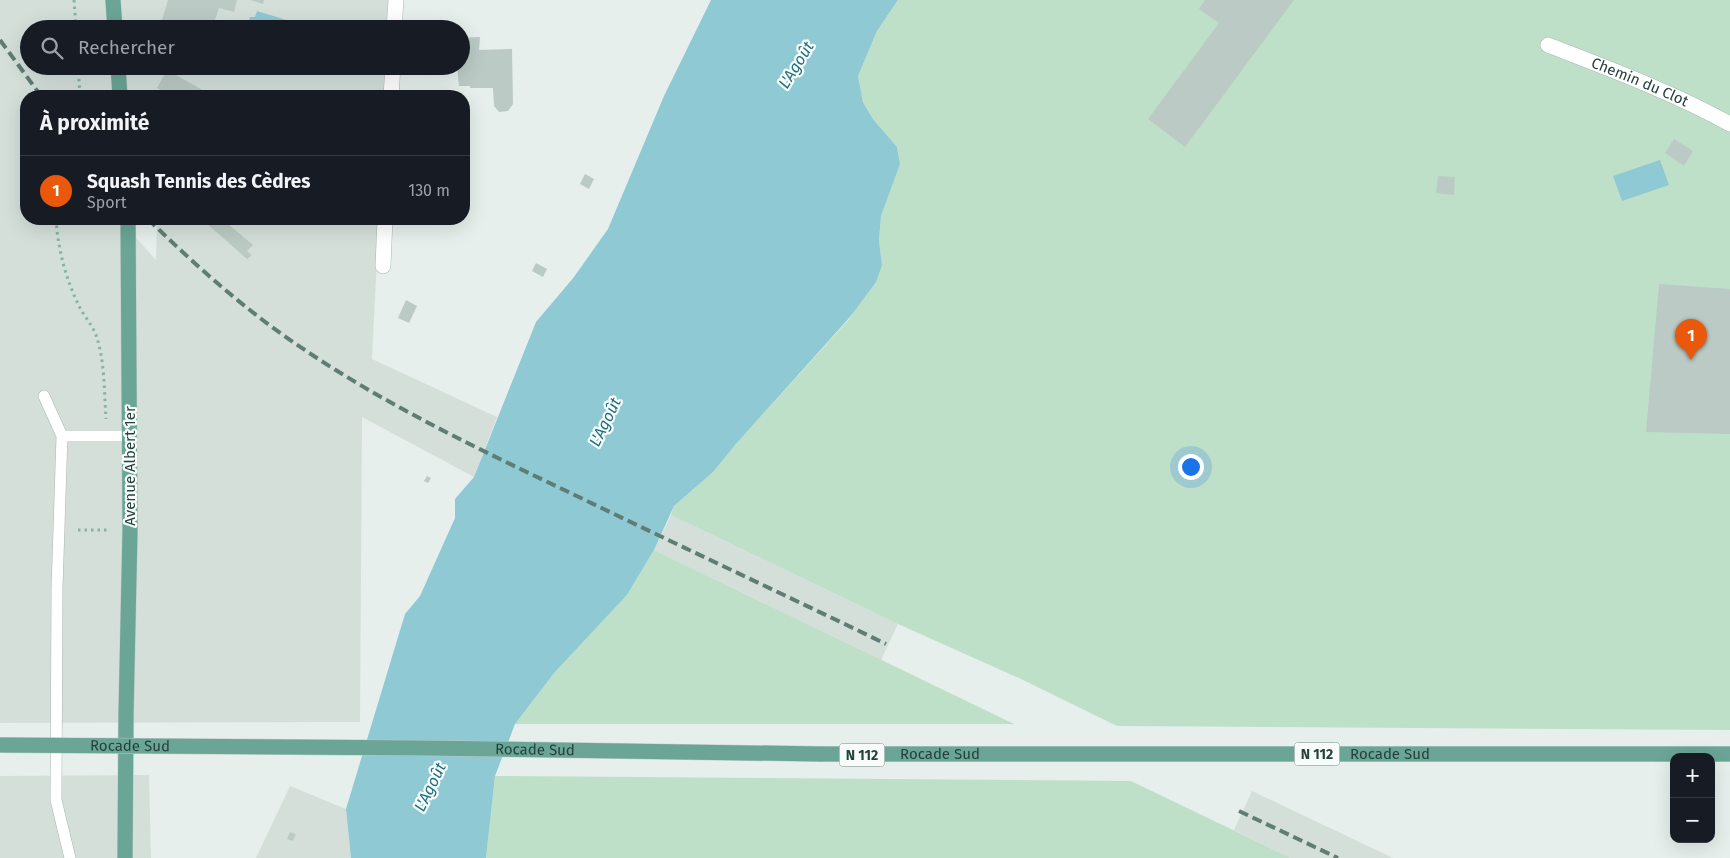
<!DOCTYPE html>
<html lang="fr">
<meta charset="utf-8">
<style>
:root{--surface:#171b24;--page:#20242c;--text:#f1f3f6;--muted:#9ea1a6;--line:#363941;--accent:#ea580c}
body{margin:0;font-family:"Fira Sans",sans-serif;background:var(--page);color:var(--text)}
.controls{position:absolute;right:15px;bottom:15px;display:grid;overflow:hidden;border-radius:10px;box-shadow:0 5px 20px #0002}
.controls button{width:45px;height:45px;display:grid;place-items:center;padding:0;border:0;border-bottom:1px solid var(--line);background:var(--surface);color:var(--text);font:25px sans-serif}
.you{position:absolute;left:1190px;top:466px;width:18px;height:18px;margin:-12px;border:4px solid #fff;border-radius:50%;background:#1a73e8;box-shadow:0 0 0 8px #1a73e833}
.badge{display:grid;place-items:center;width:32px;height:32px;border-radius:50%;background:var(--accent);color:#fff;font-size:16px;font-weight:700}
.pin{position:absolute;translate:-50% -41px;filter:drop-shadow(0 1px 2px #0008)}
.pin::after{content:'';position:absolute;top:26px;width:18px;height:15px;background:inherit;clip-path:polygon(0 0,100% 0,50% 100%)}
.list{margin:0;padding:0;list-style:none}
h2{display:flex;justify-content:space-between;align-items:center;height:65px;margin:0;padding:0 20px;font-size:21px}
h2 small{font-size:16px;font-weight:400;color:var(--muted)}
.list li{display:grid;grid-template-columns:32px 1fr auto;gap:15px;align-items:center;box-sizing:border-box;height:70px;padding:0 20px;border-top:1px solid var(--line)}
.list b{display:block;font-size:19px;white-space:nowrap}
.list p{margin:0;font-size:16px;white-space:nowrap;color:var(--muted)}
.list em{font-size:16px;font-style:normal;color:var(--muted)}
.icon{flex:none;width:28px;height:28px;fill:none;stroke:currentColor;stroke-width:2;stroke-linecap:round;stroke-linejoin:round}
.map{position:relative;flex:none;width:1730px;height:858px;overflow:hidden}
.search{position:absolute;background:var(--surface);box-shadow:0 5px 20px #0002;left:20px;top:20px;width:450px;height:55px;display:flex;align-items:center;gap:12px;box-sizing:border-box;padding:0 18px;border-radius:28px;color:var(--muted);font-size:19px}
.panel{position:absolute;background:var(--surface);box-shadow:0 5px 20px #0002;left:20px;top:90px;width:450px;height:135px;border-radius:20px}
.map>svg:first-child{display:block}
.built{fill:#d4dfda}
.green{fill:#bfe0c8}
.water{fill:#8ec9d4}
.building{fill:#bbcac4}
.lines{fill:none;stroke-linecap:round;stroke-linejoin:round}
.service-casing{stroke:#a8b8b2;stroke-width:12}
.minor-casing{stroke:#a8b8b2;stroke-width:16}
.primary-casing{stroke:#c2cac8;stroke-width:16}
.path{stroke:#86b3a5;stroke-width:3;stroke-dasharray:2.5 4;stroke-linecap:butt}
.service{stroke:#fff;stroke-width:11}
.minor{stroke:#fff;stroke-width:15}
.primary{stroke:#6aa596;stroke-width:15}
.rail{stroke:#5f7d75;stroke-width:4;stroke-dasharray:10 5;stroke-linecap:butt}
.primary-bridge-casing{stroke:#c2cac8;stroke-width:16;stroke-linecap:butt}
.primary-bridge{stroke:#6aa596;stroke-width:15}
.labels{text-anchor:middle;dominant-baseline:central;stroke-width:4.5;stroke-linejoin:round;paint-order:stroke}
.shield{fill:#f7fbf9;stroke:#637a73;stroke-width:1}
.shield-label{font-size:14px;font-weight:bold;fill:#24423a}
.street-label{font-size:15px;fill:#24423a;stroke:#f7fbf9}
.water-label{font-size:16px;font-style:italic;fill:#1c6f80;stroke:#f7fbf9}
</style>
<div class="map">
<svg width="1730" height="858" viewBox="0 0 1730 858">
<rect width="100%" height="100%" fill="#e6efeb"/>
<!-- built -->
<path class="built" d="M0,0h390l-2,29h-359v37h357l-1,30h-359v123h93l37,41 1,-41h222l-7,140 125,58 -23,60 -112,-60 -2,305 -360,1z
M671,515l227,109 -17,36 -227,-110z
M149,775l2,83h-151v-82z
M290,786l56,23 5,49h-95z
M1252,791l141,67h-102l-57,-28z"/>
<!-- green -->
<path class="green" d="M898,0h832v730l-613,-4 -96,-47 -123,-55 -227,-109 3,-9 39,-34 23,-28 114,-126 32,-53 -3,-25 2,-24 19,-53 -3,-16 -24,-28 -10,-17 -5,-26 19,-45z
M654,550l360,174h-499l40,-52 72,-77z
M495,776l636,5 160,77h-805z"/>
<!-- water -->
<path class="water" d="M711,0h187l-21,31 -19,45 5,26 10,17 24,28 3,17 -19,52 -2,24 3,25 -6,17 -26,35 -114,127 -23,28 -39,34 -20,44 -27,45 -72,77 -40,52 -20,52 -9,82h-135l-5,-49 59,-195 15,-18 35,-78v-19l19,-22 62,-155 38,-45 34,-48 56,-133z
M257,11l36,11 -2,7h-36l-8,-3 3,-9h5z
M1660,160l9,25 -47,16 -9,-25z"/>
<!-- building -->
<path class="building" d="M168,0h69l-3,12 -15,-4 -7,21h-23l-27,-9z
M250,0h14l-1,4z
M1205,0h89l-109,147 -37,-28 71,-96 -20,-14z
M480,37l-1,13 33,-1 1,55 -5,7 -9,1 -5,-6 -1,-18h-23v-2h-11l-2,-20h4v-28z
M167,70l46,26h-41l-15,-8z
M1674,139l19,12 -9,15 -19,-13z
M585,174l9,5 -5,10 -9,-5z
M1438,176l17,1 -1,18 -18,-2z
M208,219h14l31,26 -6,6 5,4 -5,4 -42,-37z
M536,263l11,6 -4,8 -11,-6z
M1659,284l71,5v145l-84,-2z
M406,300l11,6 -8,17 -11,-5z
M427,476l4,2 -3,5 -4,-2z
M290,832l6,2 -3,7 -6,-2z"/>
<g class="lines">
<defs>
<path id="service" d="M44,396l18,40 -5,152 -1,212 14,58
M62,436h68"/>
<g id="minor">
<path d="M394,29l2,-29"/>
<path id="s1" d="M1548,45c62,24 124,47 182,79"/>
<path d="M391,96l2,-30"/>
<path d="M383,266l2,-47"/>
</g>
<g id="primary">
<path d="M113,0l2,29"/>
<path d="M118,66l2,30"/>
<path id="s2" d="M820,754h910"/>
<path d="M125,858l1,-144 4,-183 -2,-312"/>
</g>
</defs>
<!-- service casing -->
<use href="#service" class="service-casing"/>
<!-- minor casing -->
<use href="#minor" class="minor-casing"/>
<!-- primary casing -->
<use href="#primary" class="primary-casing"/>
<!-- path -->
<path class="path" d="M74,0l2,29
M78,66l2,30
M56,219c2,31 10,61 24,89 5,9 12,17 16,27 9,26 8,56 10,84
M78,530h29"/>
<!-- service -->
<use href="#service" class="service"/>
<!-- minor -->
<use href="#minor" class="minor"/>
<!-- primary -->
<use href="#primary" class="primary"/>
<!-- rail -->
<path class="rail" d="M0,40l41,56
M148,219c46,45 95,89 148,125 90,62 189,108 287,155 101,49 202,96 303,145
M1239,811l99,47"/>
<defs>
<g id="primary-bridge">
<path id="s3" d="M0,745l423,3 397,6"/>
</g>
</defs>
<!-- primary-bridge casing -->
<use href="#primary-bridge" class="primary-bridge-casing"/>
<!-- primary-bridge -->
<use href="#primary-bridge" class="primary-bridge"/>
</g>
<g class="labels">
<!-- shield labels -->
<g class="shield">
<rect x="1294.5" y="742.5" width="45" height="23" rx="4"/>
<rect x="839.5" y="743.5" width="45" height="23" rx="4"/>
</g>
<g class="shield-label">
<text x="1317" y="754">N 112</text>
<text x="862" y="755">N 112</text>
</g>
<!-- street labels -->
<g class="street-label">
<text stroke="none"><textPath href="#s1" startOffset="99">Chemin du Clot</textPath></text>
<text transform="translate(130 466) rotate(-90)">Avenue Albert 1er</text>
<text stroke="none"><textPath href="#s3" startOffset="130">Rocade Sud</textPath></text>
<text stroke="none"><textPath href="#s3" startOffset="535">Rocade Sud</textPath></text>
<text stroke="none"><textPath href="#s2" startOffset="570">Rocade Sud</textPath></text>
<text stroke="none"><textPath href="#s2" startOffset="120">Rocade Sud</textPath></text>
</g>
<!-- water labels -->
<g class="water-label">
<text transform="translate(796 65) rotate(-58)">L'Agoût</text>
<text transform="translate(605 422) rotate(-64)">L'Agoût</text>
<text transform="translate(430 787) rotate(-64)">L'Agoût</text>
</g>
</g>
</svg>
<div class="controls">
<button>+</button>
<button>−</button>
</div>
<div class="you"></div>
<div class="pin badge" style="left:1691px;top:360px">1</div>
<div class="search"><svg class="icon" aria-label="search" viewBox="0 0 24 24"><circle cx="10" cy="10" r="6"/><path d="M15 15l6 6"/></svg>Rechercher</div>
<section class="panel">
<h2>À proximité<small></small></h2>
<ul class="list">
<li><span class="badge">1</span><div><b>Squash Tennis des Cèdres</b><p>Sport</p></div><em>130 m</em></li>
</ul>
</section>
</div>
